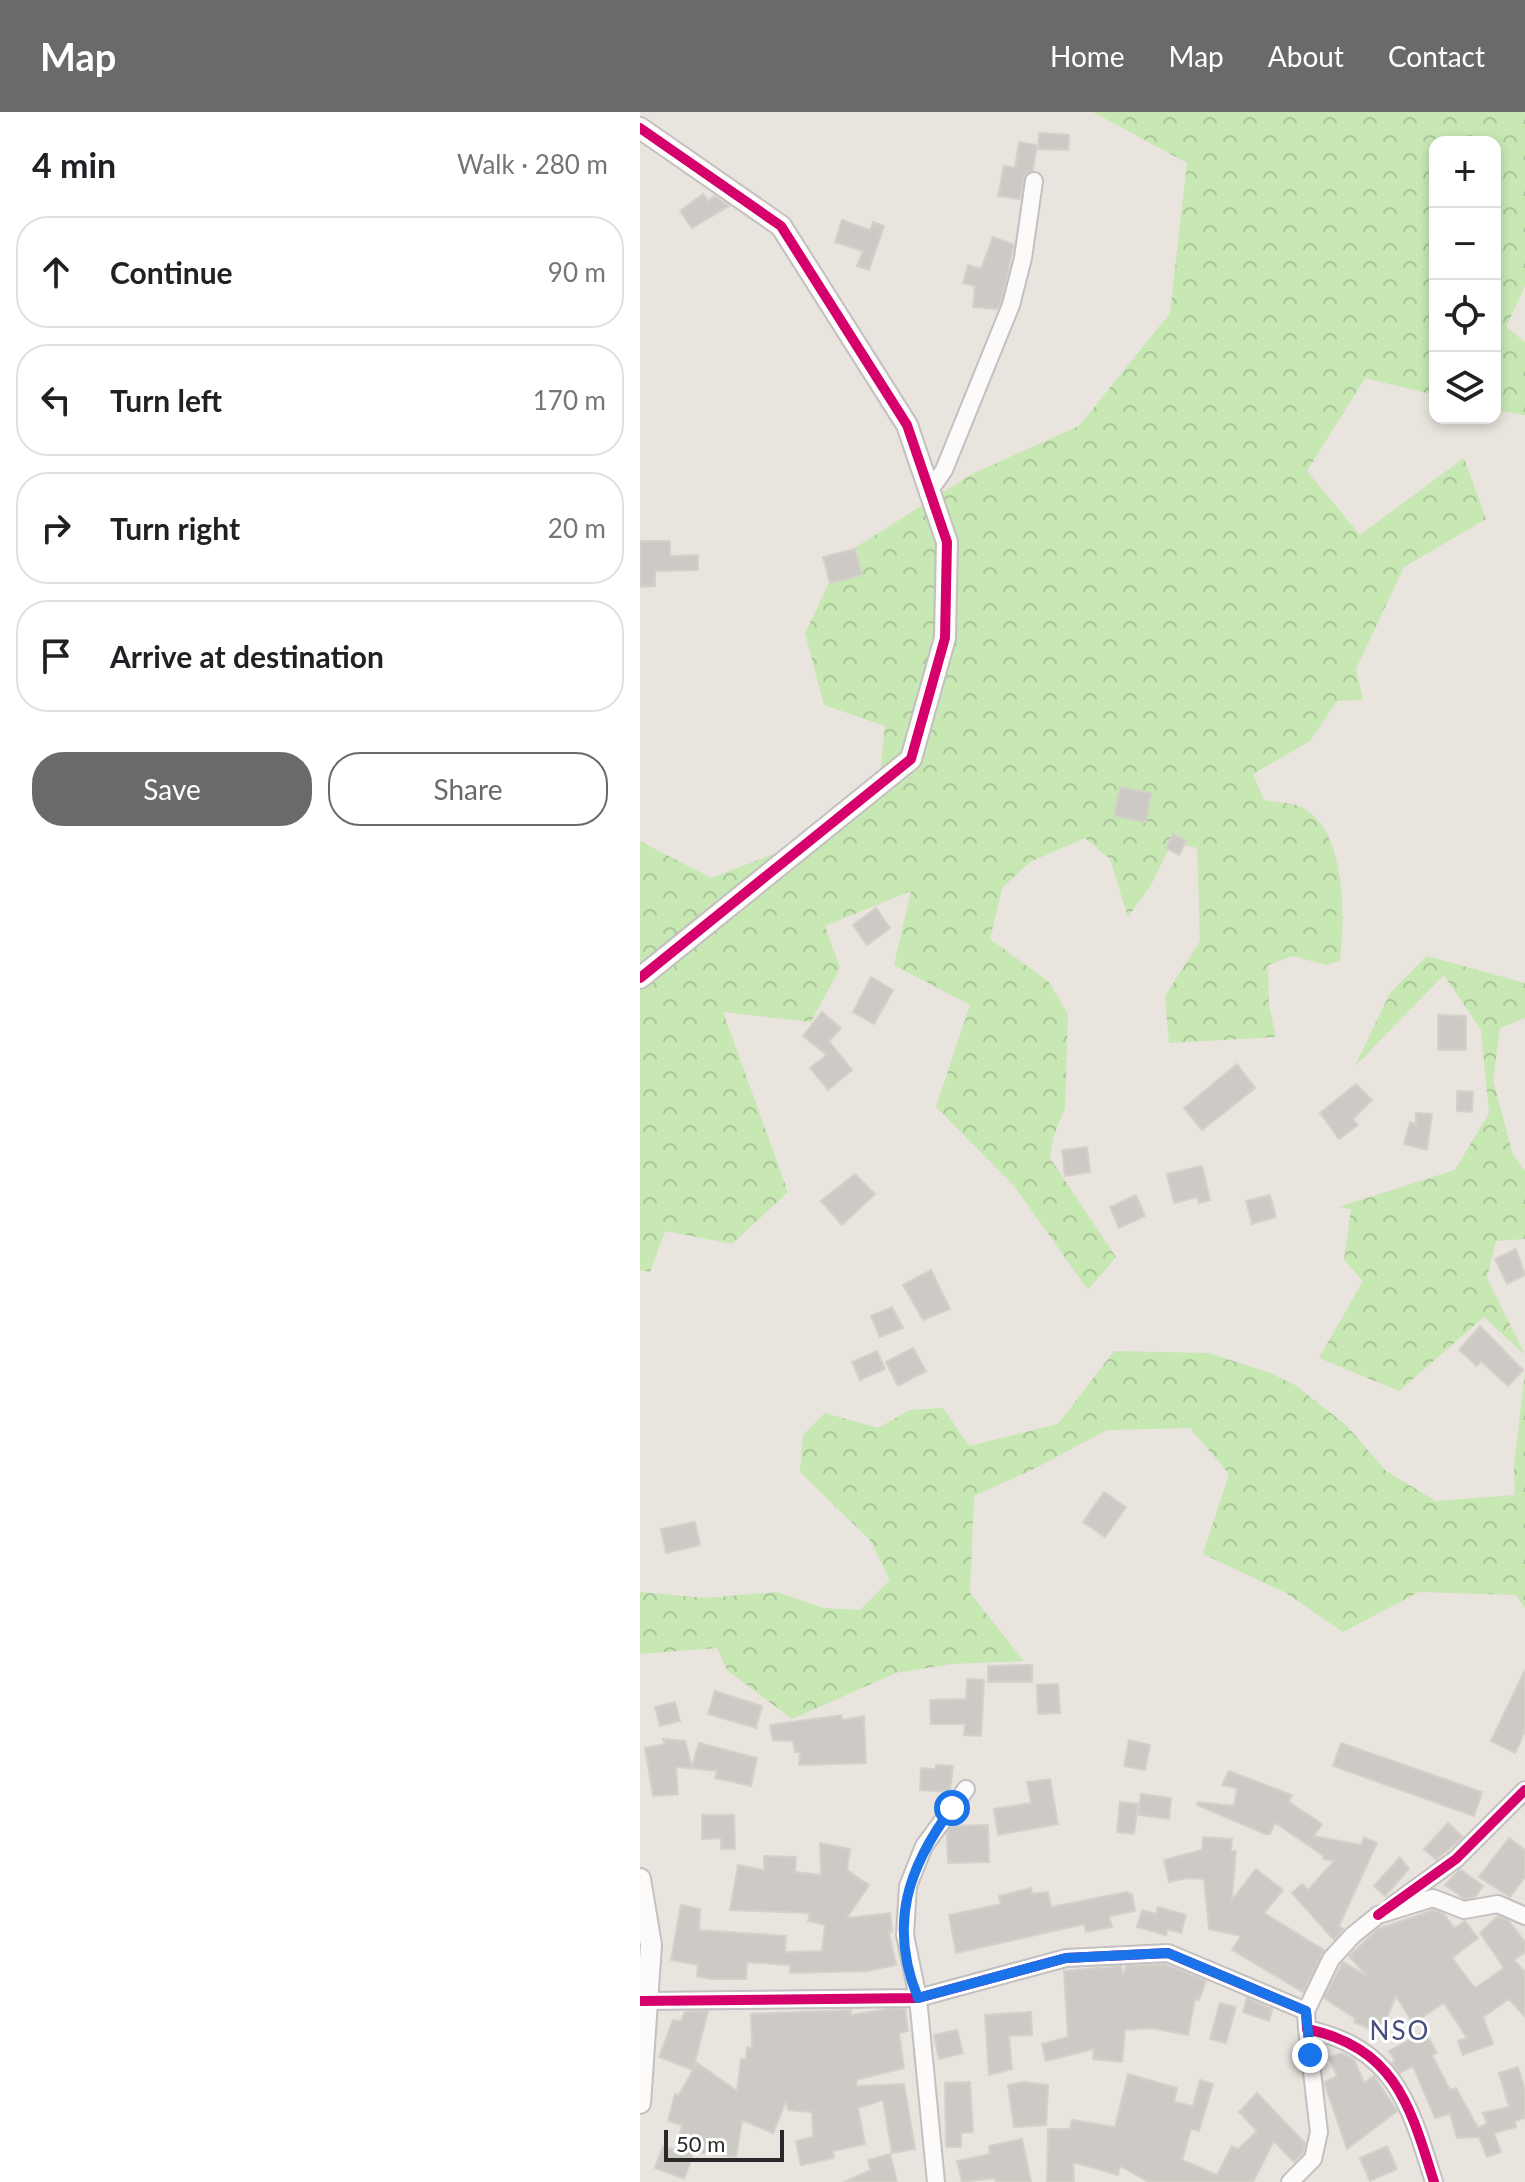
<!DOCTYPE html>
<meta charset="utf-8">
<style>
:root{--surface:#fff;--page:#f2f2f2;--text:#202124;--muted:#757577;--line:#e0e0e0;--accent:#6c6a68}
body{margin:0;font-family:Lato,sans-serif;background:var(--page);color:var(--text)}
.controls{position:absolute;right:24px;top:24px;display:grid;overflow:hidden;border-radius:16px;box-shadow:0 4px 12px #0003}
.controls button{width:72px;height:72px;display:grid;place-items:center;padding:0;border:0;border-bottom:2px solid var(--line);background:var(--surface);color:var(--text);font:40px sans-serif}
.scale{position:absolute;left:24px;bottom:20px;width:120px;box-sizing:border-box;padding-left:8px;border:4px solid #292929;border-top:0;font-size:22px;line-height:28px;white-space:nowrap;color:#292929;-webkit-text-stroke:6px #fff;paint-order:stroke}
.stop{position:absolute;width:24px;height:24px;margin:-18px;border:6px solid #1a73e8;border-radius:50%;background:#fff}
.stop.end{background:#1a73e8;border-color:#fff;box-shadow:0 2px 8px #0008}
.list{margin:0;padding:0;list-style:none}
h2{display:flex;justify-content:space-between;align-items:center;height:104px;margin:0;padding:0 32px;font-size:34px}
h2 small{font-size:26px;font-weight:400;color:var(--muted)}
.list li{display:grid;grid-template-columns:52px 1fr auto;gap:24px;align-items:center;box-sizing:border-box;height:112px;margin:0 16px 16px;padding:0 16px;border:2px solid var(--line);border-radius:32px}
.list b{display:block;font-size:30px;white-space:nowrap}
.list em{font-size:26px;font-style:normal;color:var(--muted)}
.actions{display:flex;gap:16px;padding:24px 32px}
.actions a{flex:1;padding:18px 0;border:2px solid var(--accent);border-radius:32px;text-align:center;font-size:28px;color:var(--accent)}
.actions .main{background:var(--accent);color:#fff}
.icon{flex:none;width:44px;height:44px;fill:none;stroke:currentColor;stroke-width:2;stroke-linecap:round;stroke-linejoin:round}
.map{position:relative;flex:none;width:885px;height:2070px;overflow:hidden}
header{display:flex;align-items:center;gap:48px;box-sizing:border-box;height:112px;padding:0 40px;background:var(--accent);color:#fff}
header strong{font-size:38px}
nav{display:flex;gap:44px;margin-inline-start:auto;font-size:28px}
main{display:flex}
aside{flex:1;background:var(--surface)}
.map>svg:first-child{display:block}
.forest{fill:url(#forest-crowns)}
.building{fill:#cdcac5;stroke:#d4d0ca;stroke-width:2}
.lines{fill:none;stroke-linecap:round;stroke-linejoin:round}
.minor-casing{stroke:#c2c0c0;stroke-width:20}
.tertiary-casing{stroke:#c2c0c0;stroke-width:24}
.minor{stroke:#fcfbfa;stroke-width:16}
.tertiary{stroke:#fcfbfa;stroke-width:20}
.cycleway-casing{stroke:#fff;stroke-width:15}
.cycleway{stroke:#d6006c;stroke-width:10}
.route{stroke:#1a73e8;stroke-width:10}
.labels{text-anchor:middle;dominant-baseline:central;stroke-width:6;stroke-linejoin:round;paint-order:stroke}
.quarter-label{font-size:26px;letter-spacing:2px;fill:#464e7e;stroke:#fff}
</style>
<header>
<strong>Map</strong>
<nav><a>Home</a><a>Map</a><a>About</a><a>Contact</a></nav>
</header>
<main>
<aside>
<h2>4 min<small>Walk · 280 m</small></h2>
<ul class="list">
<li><svg class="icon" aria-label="ahead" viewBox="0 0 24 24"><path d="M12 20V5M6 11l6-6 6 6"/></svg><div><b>Continue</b></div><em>90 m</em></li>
<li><svg class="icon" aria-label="left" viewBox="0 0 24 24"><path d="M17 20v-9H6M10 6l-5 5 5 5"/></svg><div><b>Turn left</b></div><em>170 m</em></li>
<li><svg class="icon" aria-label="right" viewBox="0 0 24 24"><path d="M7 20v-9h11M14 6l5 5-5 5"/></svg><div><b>Turn right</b></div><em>20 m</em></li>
<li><svg class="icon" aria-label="arrive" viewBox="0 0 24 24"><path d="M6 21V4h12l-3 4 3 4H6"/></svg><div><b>Arrive at destination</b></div></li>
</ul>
<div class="actions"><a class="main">Save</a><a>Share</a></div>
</aside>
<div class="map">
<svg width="885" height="2070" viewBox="0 0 885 2070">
<defs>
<pattern id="forest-crowns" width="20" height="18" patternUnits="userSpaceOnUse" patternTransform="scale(2)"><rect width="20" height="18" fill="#c7e7b3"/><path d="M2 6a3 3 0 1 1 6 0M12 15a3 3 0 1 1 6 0" fill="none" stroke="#abc69a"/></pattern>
</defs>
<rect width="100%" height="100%" fill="#e9e4de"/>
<!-- forest -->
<path class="forest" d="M453,0h432v174l-19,41 19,15v73l-30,-5v-268h-60v253l-70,-17 -58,93 53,64 104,-77 22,61 -82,48 -48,102 7,31 -26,1 -27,40 -57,33 11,26c11,2 27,2 37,7 46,22 44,110 39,154l-14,4 -33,-9 -25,9 1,40 7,32 -107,6 -4,-47 35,-55 -3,-93 -25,-6 -20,41 -24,34 -18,-58 -25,-21 -55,24 -28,26 -12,51 59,43 19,32 -3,94 -12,30 -3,20 66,99 -28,33 -73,-103 -79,-80 34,-102 -76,-40 17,-74 -86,35 15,42 -29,54 -88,-10 65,180 -56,52 -67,-13 -15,41 -10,-2v-429l71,37 110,-42 58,-52 6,-58 -61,-21 -19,-72 37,-77 130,-82 107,-48 91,-113 17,-150z
M787,844l98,27v35l-25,10 -7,52 20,75 12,16v68l-29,2 -9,37 38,77 -41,-38 -85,74 -80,-33 44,-77 -19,-21 7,-51 -13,-2 117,-37 34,-57 -8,-83 -37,-55 -89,91 35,-73z
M474,1239l95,2 61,20 25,12 51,40 40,46 50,30 79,-6 -1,-29 11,-94v236l-9,-13 -97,-3 -76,40 -57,-39 -83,-39 26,-80 -39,-46 -83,2 -77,41 -56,25 -4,97 54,68 -72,3 -56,9 -104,46 -65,-49 -10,-22 -77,6v-62l66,6 71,-6 46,16 37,2 30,-30 -20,-40 -70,-68 3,-37 22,-22 53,15 32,-18 33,-2 26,38 89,-22z"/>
<!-- building -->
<path class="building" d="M399,21l30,2 -1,15 -30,-1z
M379,30l18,3 -4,25 -8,5 -5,24 -22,-3 6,-30 11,2z
M63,82l5,7 6,-5 15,10 -37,22 -12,-17z
M202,108l28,10 3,-8 11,4 -15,44 -12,-4 6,-15 -28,-9z
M353,125l21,8 -13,57 -4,7 -24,-2 2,-21 -12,-3 5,-18 13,4z
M0,429h30v15l28,-1v15l-43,1v15l-15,1z
M215,437l7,26 -32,8 -7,-26z
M480,675l31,6 -5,29 -32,-6z
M533,722l13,7 -7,14 -13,-7z
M236,796l14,20 -23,17 -14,-20z
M231,865l22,13 -19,34 -21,-12z
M182,900l19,16 -12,13 23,29 -24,20 -18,-22 17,-13 -24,-19z
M798,903l28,1v34h-28z
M597,952l18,24 -53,42 -18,-22z
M716,972l16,16 -19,19 5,6 -19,14 -19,-26z
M817,979l16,1 -1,20 -15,-1z
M776,1001l16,1 -5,36 -23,-6 6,-22 6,2z
M447,1035l3,25 -25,4 -3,-26z
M562,1054l8,34 -11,3 -2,-6 -23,6 -7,-29z
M215,1062l20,20 -33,31 -21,-24z
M496,1083l9,21 -26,12 -9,-21z
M630,1083l6,22 -24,7 -6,-23z
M876,1137l9,26 -18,9 -12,-25z
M291,1158l19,39 -27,11 -20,-35z
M252,1195l11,21 -23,9 -9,-21z
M840,1214l43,44 -15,16 -27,-25 -4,5 -18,-16z
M273,1236l13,23 -28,15 -12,-24z
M237,1239l8,18 -25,11 -8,-18z
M464,1380l22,15 -21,30 -22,-15z
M55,1410l5,23 -34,8 -5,-24z
M392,1553v17h-44v-16z
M885,1558v61l-10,22 -24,-12z
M327,1567l17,1 -3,56 -17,-1 1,-11h-34l-1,-24 36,-1z
M418,1572l2,29 -22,1 -1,-29z
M75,1579l47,15 -6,22 -48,-14z
M35,1590l5,19 -20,5 -5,-19z
M201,1603l2,5 21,-4 2,47 -67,2 1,-13h-5l-2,-11 -20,-1 -3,-15z
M23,1627l22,2 7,26 7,-24 58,15 -6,28 -36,-8 2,-7 -41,-4 2,27 -25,2 -8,-48 20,-4z
M489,1628l21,5 -5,25 -21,-4z
M701,1631l141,49 -8,24 -141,-50z
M296,1653l17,1 -3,26 -30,-2 1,-22 15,1z
M589,1659l63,24 -3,7 33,22 -8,12 47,9 3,-8 13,6 -38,83 4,3 -9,11 -42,-47 10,-9 6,6 26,-29 -11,-2 1,-3 -49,-33 -5,11h-5l-68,-29 1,-3 36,4 3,-18 -15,-3z
M410,1667l8,45 -60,11 -4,-26 37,-6 -4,-21z
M501,1682l30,4 -2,21 -31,-4z
M480,1690l18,2 -4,30 -17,-2z
M62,1703h32l1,34h-14v-11l-19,1z
M808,1711l15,14 -27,23 -12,-11z
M348,1713l1,37 -41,1 -1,-30 5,-7z
M563,1725l29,2 -1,12h5l-4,49 24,-31 27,21 -19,23 60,37 -21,42 -71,-42 9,-14 -32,-7 -5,-50 -17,-1 -18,4 -5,-22 38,-10z
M869,1726l16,12v27l-15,20 -31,-20z
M180,1731l30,6 -3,21 22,15 -22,33 43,-5 2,19h-3l7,33 -29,6 -77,2v-8l-43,-3 -1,17h-36l-13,-3 1,-11 -27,-5 10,-55 19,4 -1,21 87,6 -1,16 37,-1 3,-26 -17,-4 2,-8 -80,-3 8,-45 26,5v-14l32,1 -1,15 26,3z
M760,1745l9,12 -24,27 -11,-10z
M820,1757l23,17 -8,11 -10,2 -20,-14z
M391,1776l1,6 16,-2 3,15 75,-15 6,2 3,17 -26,5 3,11 -26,5 -2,-8 -128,29 -7,-38 52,-11 -2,-8z
M518,1795l28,8 -5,18 -13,-4 -2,6 -29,-8 5,-17 14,4z
M793,1798l11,4 10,14 11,-7 13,17 -26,20 23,30 29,-20 -24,-35 18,-17 10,4 17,22v10l-11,8 11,12v45l-16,-18 -26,18 10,27 -30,11 -5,-14 9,-3 -23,-35 -31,20 -17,-27 -16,38 -26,-12 2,-3 -32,-21 19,-36 24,14 -18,-20 29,-27z
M526,1852l40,17 -7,19 -4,-1 -7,36 -37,-7 -26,2 -3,32 -29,-3 1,-10 -48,12 -4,-17 26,-7 -4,-66 57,-5 2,12 3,-12z
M607,1886l25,11 -3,12 -26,-9z
M580,1891l16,4 -10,36 -16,-4z
M248,1897h17l3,22 -9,2 5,35 -48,12 1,6 47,-2 11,65 -23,4 -9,-53 -25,8 7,36 -32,7 1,7 -33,7 -5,-24 17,-4 -1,-25 -24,-2 -2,-9 -13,32 -31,-13 -6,37 -42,-5 -10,27 -29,-11 8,-22 13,4 6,-25 -14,-4 7,-27 4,1 14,-25 -34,-13 14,-37 8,1 4,-9 23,-1 -15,58 4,-6 40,28 4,-32h5l1,-12 5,1 -1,-34 100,-4v5z
M391,1900l1,23 -23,1 3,33 -23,6 -4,-60z
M317,1918l6,23 -24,6 -5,-24z
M785,1919l12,22 -5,2 18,35 6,-2 22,40 9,-5 -4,-10 26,-6 -10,-34 19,-6 7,23v28l-10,3 1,6 -22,6 7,19 -14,5 -8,-20 -22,1 -7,-24 -15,4 -22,-52 -13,7 -8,-10 3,-2 -6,-10z
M701,1941l13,6 10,24 10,-7 23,35 -50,38 -23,-67 13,-6 -8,-18z
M488,1962l49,14 -3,14 19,4 7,-26 13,4 -14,47 -8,-2 -9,31 35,15 15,-29 6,3 19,-18 -18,-19 18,-19 48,50 -2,10 -9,9 -20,-21 -21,41h-104l-29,-16 -2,9 -45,-13 1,20h-27l1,-53h22l2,-9 43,7z
M330,1970l3,50 -12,1v14h-15l-1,-64z
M383,1970l25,3 -2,40 -32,2 -6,-42z
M382,2027l9,43h-35l-1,-4 -33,4 -5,-21 33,-7 -1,-8z
M747,2034l10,23 -27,12 -10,-23z
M250,2042l7,28h-53l27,-12 -3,-10z"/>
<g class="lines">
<defs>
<path id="minor" d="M288,381l16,-23 67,-165 12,-47 11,-77
M753,1793l63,-46 69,-69
M0,1889l278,-3 148,-40 102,-5 138,58 1,18c88,19 103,76 127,153
M666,1899l25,-52 22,-24 25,-20 55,-17 31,12 34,-6 27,12
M296,2070l-18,-184 -13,-63 3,-49 16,-40 42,-57
M650,2070l23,-23 6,-27 -12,-103"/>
<path id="tertiary" d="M0,16l141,98 126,199 40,117 -2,96 -34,121 -271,219
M0,1767l11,66 -11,158"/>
</defs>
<!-- minor casing -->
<use href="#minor" class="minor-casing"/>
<!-- tertiary casing -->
<use href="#tertiary" class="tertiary-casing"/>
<!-- minor -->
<use href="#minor" class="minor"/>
<!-- tertiary -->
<use href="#tertiary" class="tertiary"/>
<defs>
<path id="cycleway" d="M0,16l141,98 126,199 40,117 -2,96 -34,121 -271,219
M738,1803l78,-56 69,-69
M0,1889l278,-3 148,-40 102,-5 138,58 1,18c88,19 103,76 127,153"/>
</defs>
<!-- cycleway casing -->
<use href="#cycleway" class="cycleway-casing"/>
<!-- cycleway -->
<use href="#cycleway" class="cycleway"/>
</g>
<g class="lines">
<!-- route -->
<path class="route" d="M312,1696c-44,59 -64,117 -34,190l148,-40 102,-5 138,58 4,44"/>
</g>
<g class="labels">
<!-- quarter labels -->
<g class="quarter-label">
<text x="760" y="1918">NSO</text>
</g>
</g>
</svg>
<div class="controls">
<button>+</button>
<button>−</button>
<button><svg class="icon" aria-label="locate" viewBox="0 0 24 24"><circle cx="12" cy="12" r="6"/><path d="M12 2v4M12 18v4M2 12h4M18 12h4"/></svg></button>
<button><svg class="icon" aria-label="layers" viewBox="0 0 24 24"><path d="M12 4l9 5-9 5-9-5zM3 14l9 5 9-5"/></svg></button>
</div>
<div class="scale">50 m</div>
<div class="stop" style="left:312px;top:1696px"></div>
<div class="stop end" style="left:670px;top:1943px"></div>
</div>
</main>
